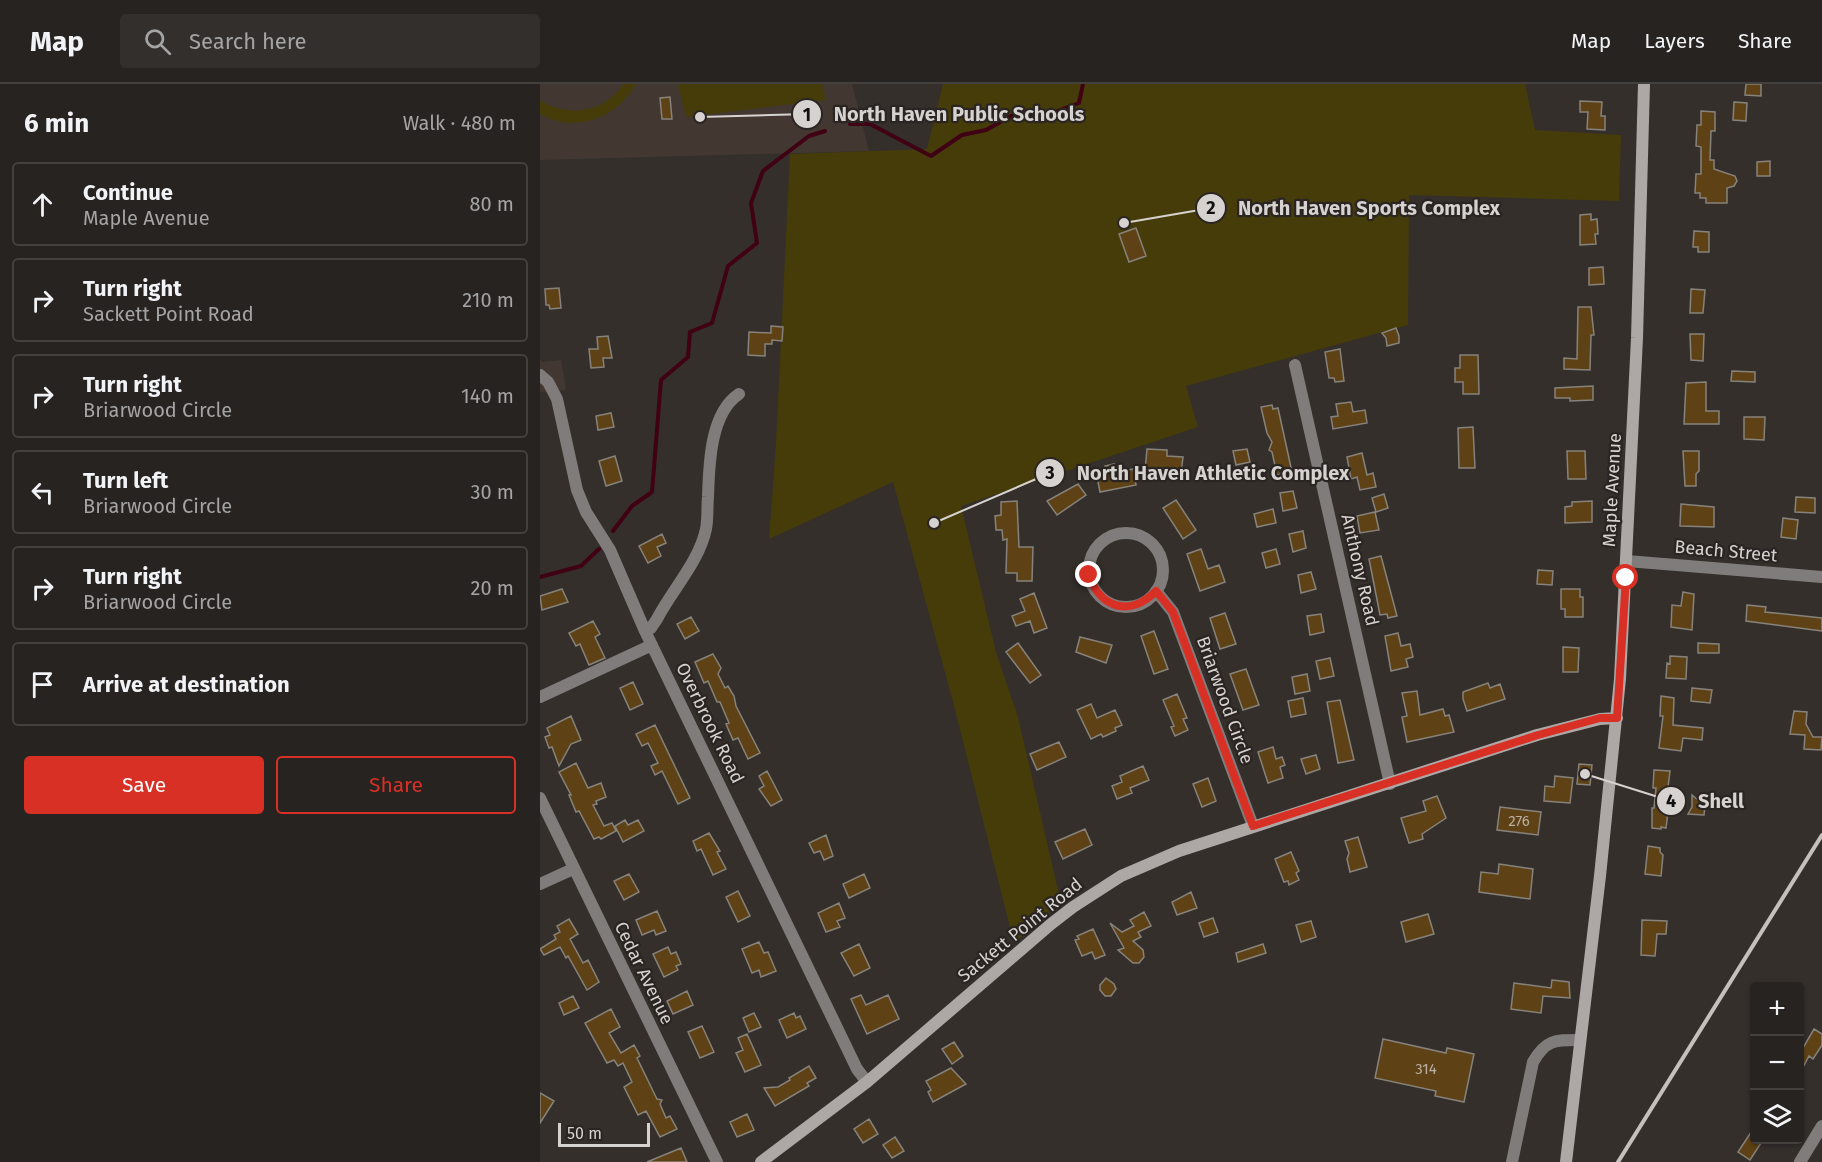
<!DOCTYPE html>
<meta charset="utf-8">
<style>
:root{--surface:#272320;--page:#332f2d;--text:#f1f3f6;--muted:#a4a4a5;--line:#43403e;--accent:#d93025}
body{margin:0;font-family:"Fira Sans",sans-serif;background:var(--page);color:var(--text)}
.controls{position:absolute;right:18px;bottom:18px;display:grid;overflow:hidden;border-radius:6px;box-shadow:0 2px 4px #0004}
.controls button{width:54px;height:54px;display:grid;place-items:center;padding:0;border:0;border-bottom:2px solid var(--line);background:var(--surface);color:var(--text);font:30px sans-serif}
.scale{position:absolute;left:18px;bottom:15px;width:92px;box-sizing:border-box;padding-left:6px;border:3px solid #d6d2d0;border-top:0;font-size:16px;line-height:21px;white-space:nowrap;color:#d6d2d0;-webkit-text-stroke:4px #2a2522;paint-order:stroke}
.stop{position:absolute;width:18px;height:18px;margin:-14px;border:4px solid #d93025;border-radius:50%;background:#fff}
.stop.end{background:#d93025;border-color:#fff;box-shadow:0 2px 6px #0008}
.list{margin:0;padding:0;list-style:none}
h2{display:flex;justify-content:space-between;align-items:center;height:78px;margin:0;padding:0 24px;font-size:26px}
h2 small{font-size:20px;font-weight:400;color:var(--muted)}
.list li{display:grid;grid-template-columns:39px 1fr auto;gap:18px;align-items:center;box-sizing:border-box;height:84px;margin:0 12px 12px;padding:0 12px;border:2px solid var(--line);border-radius:6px}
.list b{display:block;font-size:22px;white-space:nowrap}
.list p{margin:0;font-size:20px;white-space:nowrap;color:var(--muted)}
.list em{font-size:20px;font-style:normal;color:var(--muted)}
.actions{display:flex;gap:12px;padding:18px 24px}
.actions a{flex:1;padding:14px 0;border:2px solid var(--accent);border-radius:6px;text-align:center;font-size:21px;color:var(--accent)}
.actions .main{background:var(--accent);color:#fff}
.icon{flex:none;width:33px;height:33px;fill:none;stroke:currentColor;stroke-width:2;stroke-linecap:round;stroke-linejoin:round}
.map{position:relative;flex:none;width:1282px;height:1078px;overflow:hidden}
header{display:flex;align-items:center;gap:36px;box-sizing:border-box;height:84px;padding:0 30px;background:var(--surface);border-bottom:2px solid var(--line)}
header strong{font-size:28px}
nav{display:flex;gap:33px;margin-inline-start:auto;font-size:21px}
.search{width:420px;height:54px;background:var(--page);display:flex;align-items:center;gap:15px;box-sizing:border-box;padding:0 21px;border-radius:6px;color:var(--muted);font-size:22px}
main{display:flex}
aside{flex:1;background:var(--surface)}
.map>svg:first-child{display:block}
.built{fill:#433831}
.green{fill:#463c09}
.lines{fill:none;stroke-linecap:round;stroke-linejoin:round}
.stream{stroke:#410115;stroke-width:4}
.building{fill:#5e4215;stroke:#86827c;stroke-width:1.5}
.street{stroke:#807c7b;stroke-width:12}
.secondary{stroke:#ada7a6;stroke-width:12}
.rail{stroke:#c4c0be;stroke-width:4}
.route{stroke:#d93025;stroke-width:8}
.labels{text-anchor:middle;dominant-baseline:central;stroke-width:4.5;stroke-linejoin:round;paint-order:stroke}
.number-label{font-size:15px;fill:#b8aea1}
.street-label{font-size:18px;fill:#d6d2d0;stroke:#2a2522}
.leader{fill:none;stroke:#d6d2d0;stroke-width:2}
.callout-dot{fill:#d6d2d0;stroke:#2a2522;stroke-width:2}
.mark-label{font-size:18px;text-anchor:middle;font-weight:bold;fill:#111}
.callout-label{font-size:20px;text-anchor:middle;font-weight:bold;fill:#d6d2d0;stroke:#2a2522;stroke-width:4.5;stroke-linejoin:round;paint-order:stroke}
</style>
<header>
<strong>Map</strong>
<div class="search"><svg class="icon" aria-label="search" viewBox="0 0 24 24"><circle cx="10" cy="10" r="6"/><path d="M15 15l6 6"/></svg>Search here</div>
<nav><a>Map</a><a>Layers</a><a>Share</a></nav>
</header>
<main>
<aside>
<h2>6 min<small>Walk · 480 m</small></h2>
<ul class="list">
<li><svg class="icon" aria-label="ahead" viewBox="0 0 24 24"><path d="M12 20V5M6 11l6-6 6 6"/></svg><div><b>Continue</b><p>Maple Avenue</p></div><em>80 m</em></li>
<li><svg class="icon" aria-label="right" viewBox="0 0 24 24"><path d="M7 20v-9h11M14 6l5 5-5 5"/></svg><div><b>Turn right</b><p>Sackett Point Road</p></div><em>210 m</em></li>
<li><svg class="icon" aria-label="right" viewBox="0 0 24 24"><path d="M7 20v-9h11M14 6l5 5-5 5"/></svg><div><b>Turn right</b><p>Briarwood Circle</p></div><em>140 m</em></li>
<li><svg class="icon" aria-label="left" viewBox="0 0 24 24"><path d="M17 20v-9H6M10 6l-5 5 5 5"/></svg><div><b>Turn left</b><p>Briarwood Circle</p></div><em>30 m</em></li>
<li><svg class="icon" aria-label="right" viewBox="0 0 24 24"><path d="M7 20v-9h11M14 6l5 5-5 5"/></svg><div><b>Turn right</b><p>Briarwood Circle</p></div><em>20 m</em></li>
<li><svg class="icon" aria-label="arrive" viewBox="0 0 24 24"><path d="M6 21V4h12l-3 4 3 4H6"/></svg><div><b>Arrive at destination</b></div></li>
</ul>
<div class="actions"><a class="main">Save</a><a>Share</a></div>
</aside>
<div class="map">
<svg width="1282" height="1078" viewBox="0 0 1282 1078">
<rect width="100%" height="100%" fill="#342f2b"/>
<!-- built -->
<path class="built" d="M0,0h312l17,67 -329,9z
M0,276l3,2 18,-2 5,30 -26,2z"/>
<!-- green -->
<path class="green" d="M83,0h13c-19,34 -61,50 -96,30v-14c27,18 65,13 83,-16z
M138,0h144l4,16 -140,17z
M403,0h582l10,46 86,5 -2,66 -210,-6 -1,130 -222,61 12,41 -237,79 35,146 22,65 43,186 -47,40 -62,-245 -59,-216 -124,57 7,-96 14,-289 137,-5z"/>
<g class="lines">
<!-- stream -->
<path class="stream" d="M310,40h20l61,32 31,-21 24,-5 25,-14 14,-3 19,3 35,-13 4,-19
M73,447l19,-25 20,-14 9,-112 27,-23 2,-25 22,-9 16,-57 29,-23 -6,-40 12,-32 46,-35 16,-5
M0,493l41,-11 18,-17"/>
</g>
<!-- building -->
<path class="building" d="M1206,0h15v12l-16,-1z
M130,13l2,22h-10l-2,-21z
M1040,17l22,1 -1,14h4v14l-18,-1 1,-17h-8z
M1194,18l13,1 -1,18 -13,-1z
M1161,27l14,1v19h-4l-1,29h4v9l21,7 2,5 -3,5 -7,2v15h-21v-5h-6v-5h-5l1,-19h5v-27l-5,-1 1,-21h4z
M1230,77v15h-13v-14z
M1051,130v6l6,-1 1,15h-3l1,10 -16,1v-30z
M596,144l10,28 -17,6 -10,-28z
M1154,147l15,1v20h-11v-5h-5z
M1063,183l1,17 -15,1v-17z
M19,204l2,20 -11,1 -1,-4h-3l-1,-16z
M1151,205l14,1 -2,23h-13z
M1038,223h13l3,28h-3l-1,35 -26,-1v-11l13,1z
M231,242l12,1 -1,14 -10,-1v4h-7v12l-17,-1 1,-23 22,1z
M856,244l3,8v7l-12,3 -1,-8 -4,-5z
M1150,250h14l-1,27 -12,-1z
M68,252l4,22h-9l1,9 -13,1 -2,-19h9l-1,-12z
M800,265l4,32 -9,1 -1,-4h-5l-4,-26z
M920,271h18l1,39h-16v-12h-8v-14h5z
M1192,287l23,1v10l-24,-1z
M1166,298v29h13v13h-35l2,-41z
M1053,302v14l-23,1v-3h-15v-10z
M811,318l2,10 12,-2 2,13 -34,6 -2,-12 7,-1 -2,-12z
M732,321l1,4 5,-1 14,64 -15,3 -5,-23 -3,-2 3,-8 -5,-9 -6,-26z
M71,329l3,14 -16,3 -2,-14z
M1204,333h21l-1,23 -20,-1z
M933,343l2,41h-16l-1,-40z
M607,365l20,1v6l16,1 -2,16 -36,-3z
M707,365l3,13 -14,3 -3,-14z
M1027,367h18l1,28h-18z
M1143,367h16v20l-3,3v12h-11z
M822,369l5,22 6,-2 3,14 -16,3 -3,-13 -6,2 -4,-22z
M75,372l7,25 -16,5 -7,-25z
M574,380l2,9 17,-4 3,16 -36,7 -3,-15 10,-2 -2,-9z
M538,400l8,11 -29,20 -10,-14z
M753,407l4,17 -14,3 -3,-18z
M844,410l4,14 -12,4 -4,-14z
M1256,413l19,1v15l-20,-1z
M636,416l20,30 -13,9 -20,-31z
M477,417l2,46h14l-1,34h-15v-8h-11l1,-34 -4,1 -1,-10h-6l-1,-14 6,-1v-13z
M1052,417v21l-27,1v-16l7,-1v-4z
M1141,420l33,3v20l-34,-1z
M733,425l3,14 -19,4 -3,-13z
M835,428l4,18 -19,3 -3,-17z
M1243,434l15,2 -2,19 -15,-2z
M763,447l3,17 -13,4 -4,-18z
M122,450l4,9 -9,4 4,9 -13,7 -9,-17z
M661,465l7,20 11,-4 6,17 -25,9 -13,-37z
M736,465l4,15 -14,4 -4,-15z
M841,472l16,60 -9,2 -1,-4 -7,1 -11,-56z
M998,486l15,1 -1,14 -15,-1z
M771,488l5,17 -15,4 -3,-18z
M22,505l6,13 -26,8 -2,-14z
M1021,505h19v8h3v20h-18v-8h-4z
M1143,508l11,2 -2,36 -21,-3 1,-22 9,1z
M494,509l13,35 -13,5 -4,-12 -14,5 -4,-10 13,-5 -5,-12z
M1207,521l19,2 -1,5 57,6v13l-76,-10z
M685,529l11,31 -16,5 -10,-31z
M781,530l3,18 -14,3 -3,-19z
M151,533l8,14 -14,8 -8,-15z
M53,537l7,13 -5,3 10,21 -16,7 -9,-21 -4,2 -7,-13z
M614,547l14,38 -14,5 -13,-38z
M858,549l3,13 9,-2 3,13 -7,2 2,8 -17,4 -6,-35z
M540,553l32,8 -6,18 -30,-11z
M478,559l23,32 -11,8 -24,-31z
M1158,559l21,1v9h-21z
M1023,563l16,1 -1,24h-15z
M173,570l8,14 -3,6 7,14 3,-2 6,10 2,10 24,47 -12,6 -10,-21 -5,2 -7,-16 3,-1 -9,-21h-3l-9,-21 -4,2 -9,-21z
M1130,572l17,1 -1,22 -20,-1 1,-15 3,1z
M790,574l4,18 -14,3 -4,-18z
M706,585l13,36 -16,5 -13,-36z
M767,590l3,17 -15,3 -3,-17z
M93,598l10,22 -13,6 -10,-22z
M948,599l2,5 10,-4 5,15 -38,12 -4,-12v-7z
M1152,604l20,2 -2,13 -19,-2z
M877,607l3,24 23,-6 2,7 4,-1 5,17 -47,10 -5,-25 5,-1 -5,-23z
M637,610l10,24 -4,1 5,11 -13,6 -4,-9 3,-1 -11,-26z
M1121,612l13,2 -1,27 30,3 -1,12 -19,-2 -2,13 -22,-3 4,-32h-3z
M763,614l3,16 -15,3 -3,-16z
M800,616l14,60 -16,3 -11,-61z
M551,620l6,14 18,-8 7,15 -7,3 1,3 -13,6 -2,-3 -10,5 -14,-29z
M1254,627l13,1 -1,12 7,13h9l-1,13 -17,-1 1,-14 -15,-1z
M31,632l10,24 -10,4 -12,22 -7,-19 -3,1 -4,-11 5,-2 -3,-7z
M115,641l35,73 -12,6 -16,-33 -7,4 -4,-9 7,-3 -10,-20 -6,3 -6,-12z
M519,658l7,15 -29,13 -7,-16z
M733,663l3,12 6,-2 3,8 -5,2 3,11 -15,5 -10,-31z
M776,671l4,14 -14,5 -5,-15z
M36,679l12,25 13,-5 5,14 -10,4 1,3 -4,1 11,21 8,-3 4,8 -15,8 -2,-2 -5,2 -15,-28 -3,1 -7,-17h2l-12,-23z
M1039,680l13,1 -2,20 -13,-1z
M603,682l6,14 -19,8 2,5 -15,6 -5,-13 10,-4 -2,-6z
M1114,686l16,1 -5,40 3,1 -2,16 -5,-1v2l-9,-1v-20h2l2,-20h-3z
M227,687l15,29 -11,6 -12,-17 5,-3 -5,-10z
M1015,692l18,2 -3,25 -26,-2 1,-15 9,1z
M668,694l8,23 -14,6 -9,-23z
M1152,711l13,11 -1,9 -16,-1 4,-7z
M897,712l9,22 -24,16 1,5 -14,4 -8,-25 25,-7 -3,-10z
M960,723l41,5 -3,23 -41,-5z
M85,736l3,5 10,-5 6,11 -21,11 -8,-16z
M545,745l7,16 -29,14 -8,-17z
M169,749l11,18 -3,1 9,17 -13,6 -12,-26 -4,2 -4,-10z
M286,751l7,21 -9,4 -4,-9 -6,2 -5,-10z
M818,753l9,30 -17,5 -3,-13 2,-6 -4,-12z
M1108,762l12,2v4l3,3 -2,21 -16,-2z
M751,768l8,19 -3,2 3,7 -10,5 -1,-4 -4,1 -9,-23z
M959,780l34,5 -3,30 -51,-7 2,-20 17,2z
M89,790l10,18 -15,8 -10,-19z
M324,790l6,14 -21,10 -6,-14z
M198,807l12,25 -12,6 -12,-25z
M651,808l6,16 -20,7 -5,-13z
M299,819l6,15 -8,3 3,6 -14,5 -8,-19z
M117,827l9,20 -10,4 -2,-5 -12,5 -6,-15z
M604,828l7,14 -13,6 3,5 -8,4 10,9 1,7 -5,6h-6l-15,-13 6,-2 -14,-25 12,9 12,-6 -4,-6z
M888,830l6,20 -28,8 -5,-20z
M673,834l5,14 -14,5 -5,-14z
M29,835l9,15 -8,5 13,24 5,-3 11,22 -12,8 -19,-34 -2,2 -6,-11 -16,8 -4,-6 16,-10 -2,-4 6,-3 -3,-6z
M1102,836l25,1 -1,13h-9l-2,22 -14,-1z
M771,837l5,16 -15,5 -5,-17z
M553,845l12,26 -10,4 -3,-7 -10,4 -7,-16 4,-1 -2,-3z
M219,858l5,11 4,-1 8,19 -15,6 -2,-7 -7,3 -10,-24z
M319,860l11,24 -16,8 -13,-23z
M723,860l3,9 -28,9 -2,-9z
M128,863l3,7 5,-2 5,12 -5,2 2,4 -14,7 -11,-23z
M566,894l8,6 2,5 -5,7h-6l-5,-6v-5z
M1012,896l17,2 1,16 -27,-2 -2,17 -30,-4 3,-26 37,5z
M147,907l6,14 -20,9 -6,-13z
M321,911l5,10 22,-10 11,24 -32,15 -16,-35z
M33,912l6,12 -15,7 -5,-12z
M71,925l9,18 -11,6 12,20 13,-8 6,11 -3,2 18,37 2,4 5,1 -2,4 6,14 4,-2 7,13 -17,8 -14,-26 -8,4 -14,-28 8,-5 -9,-19 -5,3 -4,-6 -7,3 -22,-40z
M214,929l7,14 -12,5 -6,-14z
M254,929l2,5 4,-2 6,13 -19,9 -8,-18z
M162,942l12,26 -14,6 -12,-26z
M1274,945l8,5v11l-9,14 -4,-3 -9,17v-20z
M207,950l14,31 -16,7 -9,-19 7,-3 -5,-12z
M843,955l63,14 1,-5 27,6 -10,48 -29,-6 1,-5 -61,-13z
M414,958l9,14 -11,8 -10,-15z
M269,982l7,12 -9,5 2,3 -34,20 -11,-18 14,-1 12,-7 -1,-2z
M411,984l15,16 -33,18 -5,-10 3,-2 -5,-9z
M0,1009l14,8 -14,22z
M207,1030l7,16 -17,7 -7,-15z
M329,1035l9,15 -15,9 -9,-14z
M1215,1042v14h8l-13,20 -12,-8z
M355,1053l9,14 -12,7 -9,-13z
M141,1064l6,14h-40z"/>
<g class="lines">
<!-- street -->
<path class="street" d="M755,281l95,419
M0,291l8,7 9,17 20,91 9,22 24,38 35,81 212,438 10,13
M549 486a37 37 0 1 1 74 0a37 37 0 1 1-74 0Z
M1087,477l195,16
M616,507l17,21 80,214
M105,547l6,-3 6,-9c15,-29 42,-57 49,-90 2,-10 1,-22 2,-32 1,-32 2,-84 31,-103
M0,613l112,-52
M0,714l177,364
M0,800l33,-15
M972,1078l21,-100c13,-23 23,-22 47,-22
M1260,1078l22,-36"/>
<!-- secondary -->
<path class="secondary" d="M221,1078l106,-80 184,-158 22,-17 48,-31 58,-25 358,-116 63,-16 17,-1
M1026,1078l34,-286 20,-197 17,-341 7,-254"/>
<!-- rail -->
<path class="rail" d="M1078,1078l204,-327"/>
</g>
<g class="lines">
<!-- route -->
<path class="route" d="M549,491c11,34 42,42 67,16l17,21 80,214 285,-91 62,-17h17l9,-140"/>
</g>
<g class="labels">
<!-- number labels -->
<g class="number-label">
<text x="979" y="737">276</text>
<text x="886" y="985">314</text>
</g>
<!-- street labels -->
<g class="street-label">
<text transform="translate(1072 406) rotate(-87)">Maple Avenue</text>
<text transform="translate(1186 467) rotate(5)">Beach Street</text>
<text transform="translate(820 486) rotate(77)">Anthony Road</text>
<text transform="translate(685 616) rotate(70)">Briarwood Circle</text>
<text transform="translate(170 639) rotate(64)">Overbrook Road</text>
<text transform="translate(480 846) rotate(-39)">Sackett Point Road</text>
<text transform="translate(104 889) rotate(64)">Cedar Avenue</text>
</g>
</g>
<!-- callouts -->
<path class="leader" d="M160 33L267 30M584 139L671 124M394 439L510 389M1045 690L1131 717"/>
<g class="callout-dot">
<circle cx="160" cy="33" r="6"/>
<circle cx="584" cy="139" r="6"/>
<circle cx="394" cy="439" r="6"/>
<circle cx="1045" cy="690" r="6"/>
<circle cx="267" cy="30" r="15"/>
<circle cx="671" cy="124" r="15"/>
<circle cx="510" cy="389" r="15"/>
<circle cx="1131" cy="717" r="15"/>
</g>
<g class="mark-label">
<text x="267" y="37">1</text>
<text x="671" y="130">2</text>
<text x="510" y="395">3</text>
<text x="1131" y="723">4</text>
</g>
<g class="callout-label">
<text x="419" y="37">North Haven Public Schools</text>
<text x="829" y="131">North Haven Sports Complex</text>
<text x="673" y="396">North Haven Athletic Complex</text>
<text x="1181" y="724">Shell</text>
</g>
</svg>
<div class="controls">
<button>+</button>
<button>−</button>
<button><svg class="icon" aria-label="layers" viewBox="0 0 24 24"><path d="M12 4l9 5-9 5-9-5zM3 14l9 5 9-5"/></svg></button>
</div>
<div class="scale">50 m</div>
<div class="stop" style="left:1086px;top:494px"></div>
<div class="stop end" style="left:549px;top:491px"></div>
</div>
</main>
